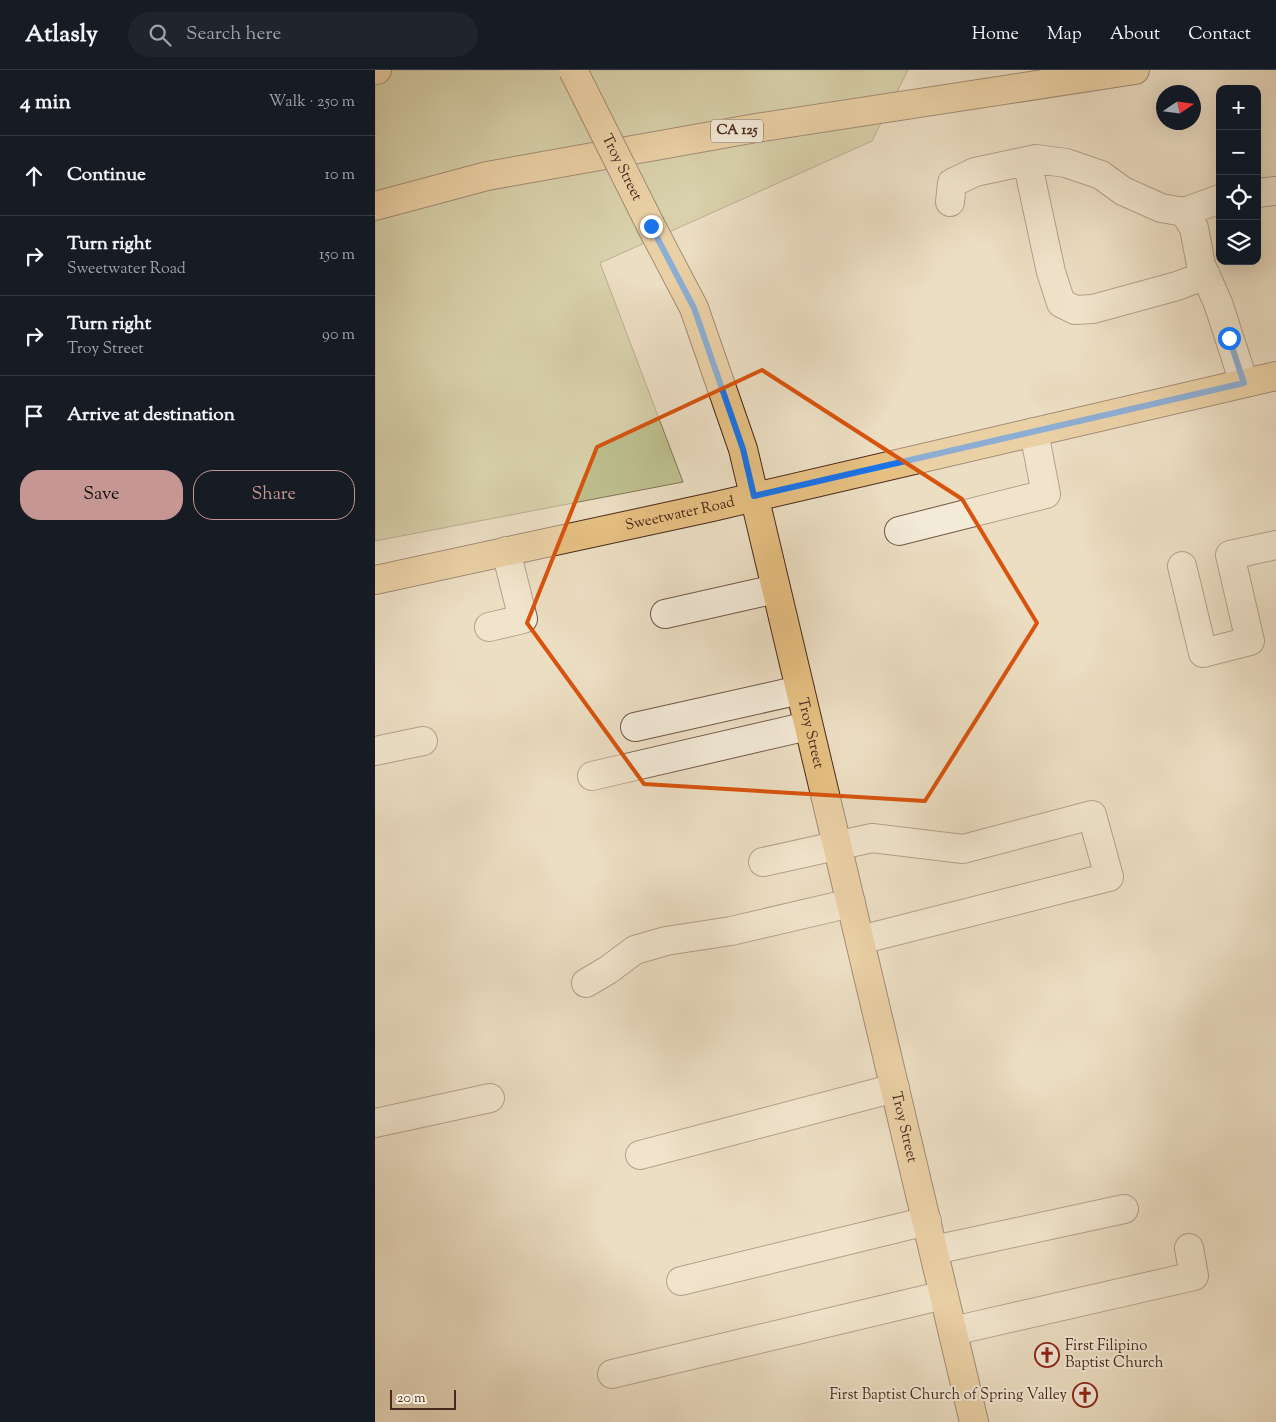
<!DOCTYPE html>
<meta charset="utf-8">
<style>
:root{--surface:#171b24;--page:#20242c;--text:#f1f3f6;--muted:#9ea1a6;--line:#363941;--accent:#c59692}
body{margin:0;font-family:"Sorts Mill Goudy",serif;background:var(--page);color:var(--text)}
.controls{position:absolute;right:15px;top:15px;display:grid;overflow:hidden;border-radius:10px;box-shadow:0 5px 20px #0002}
.controls button{width:45px;height:45px;display:grid;place-items:center;padding:0;border:0;border-bottom:1px solid var(--line);background:var(--surface);color:var(--text);font:25px sans-serif}
.compass{position:absolute;left:781px;top:15px;width:45px;height:45px;border-radius:50%;background:var(--surface);box-shadow:0 5px 20px #0002;rotate:77deg}
.scale{position:absolute;left:15px;bottom:12px;width:66px;box-sizing:border-box;padding-left:5px;border:2px solid #49291c;border-top:0;font-size:14px;line-height:18px;white-space:nowrap;color:#49291c;-webkit-text-stroke:4px #f3ead8;paint-order:stroke}
.stop{position:absolute;width:15px;height:15px;margin:-11px;border:4px solid #1a73e8;border-radius:50%;background:#fff}
.stop.end{background:#1a73e8;border-color:#fff;box-shadow:0 1px 5px #0008}
.list{margin:0;padding:0;list-style:none}
h2{display:flex;justify-content:space-between;align-items:center;height:65px;margin:0;padding:0 20px;font-size:21px}
h2 small{font-size:16px;font-weight:400;color:var(--muted)}
.list li{display:grid;grid-template-columns:32px 1fr auto;gap:15px;align-items:center;box-sizing:border-box;height:80px;padding:0 20px;border-top:1px solid var(--line)}
.list b{display:block;font-size:19px;white-space:nowrap}
.list p{margin:0;font-size:16px;white-space:nowrap;color:var(--muted)}
.list em{font-size:16px;font-style:normal;color:var(--muted)}
.actions{display:flex;gap:10px;padding:15px 20px}
.actions a{flex:1;padding:11px 0;border:1px solid var(--accent);border-radius:20px;text-align:center;font-size:18px;color:var(--accent)}
.actions .main{background:var(--accent);color:#111}
.icon{flex:none;width:28px;height:28px;fill:none;stroke:currentColor;stroke-width:2;stroke-linecap:round;stroke-linejoin:round}
.map{position:relative;flex:none;width:901px;height:1352px;overflow:hidden}
header{display:flex;align-items:center;gap:30px;box-sizing:border-box;height:70px;padding:0 25px;background:var(--surface);border-bottom:1px solid var(--line)}
header strong{font-size:24px}
nav{display:flex;gap:28px;margin-inline-start:auto;font-size:18px}
.search{width:350px;height:45px;background:var(--page);display:flex;align-items:center;gap:12px;box-sizing:border-box;padding:0 18px;border-radius:28px;color:var(--muted);font-size:19px}
main{display:flex}
aside{flex:1;background:var(--surface)}
.map>svg:first-child{display:block}
.green{fill:#bec08f;stroke:#847456}
.lines{fill:none;stroke-linecap:round;stroke-linejoin:round}
.minor-casing{stroke:#725646;stroke-width:30}
.major-casing{stroke:#49291c;stroke-width:30}
.highway-casing{stroke:#49291c;stroke-width:30}
.minor{stroke:#f3ead8;stroke-width:28}
.major{stroke:#e6bf82;stroke-width:28}
.highway{stroke:#e6bf82;stroke-width:28}
.major-bridge-casing{stroke:#49291c;stroke-width:30;stroke-linecap:butt}
.major-bridge{stroke:#e6bf82;stroke-width:28}
.route{stroke:#1a73e8;stroke-width:6}
.marked{fill:none;stroke:#d8540e;stroke-width:4;stroke-linejoin:round}
.labels{text-anchor:middle;dominant-baseline:central;stroke-width:4;stroke-linejoin:round;paint-order:stroke}
.shield{fill:#f3ead8;stroke:#7c6354;stroke-width:1}
.shield-label{font-size:14px;font-weight:bold;fill:#49291c}
.street-label{font-size:15px;fill:#49291c;stroke:#f3ead8}
.poi-label{font-size:15px;fill:#49291c;stroke:#f3ead8;text-anchor:start}
</style>
<header>
<strong>Atlasly</strong>
<div class="search"><svg class="icon" aria-label="search" viewBox="0 0 24 24"><circle cx="10" cy="10" r="6"/><path d="M15 15l6 6"/></svg>Search here</div>
<nav><a>Home</a><a>Map</a><a>About</a><a>Contact</a></nav>
</header>
<main>
<aside>
<h2>4 min<small>Walk · 250 m</small></h2>
<ul class="list">
<li><svg class="icon" aria-label="ahead" viewBox="0 0 24 24"><path d="M12 20V5M6 11l6-6 6 6"/></svg><div><b>Continue</b></div><em>10 m</em></li>
<li><svg class="icon" aria-label="right" viewBox="0 0 24 24"><path d="M7 20v-9h11M14 6l5 5-5 5"/></svg><div><b>Turn right</b><p>Sweetwater Road</p></div><em>150 m</em></li>
<li><svg class="icon" aria-label="right" viewBox="0 0 24 24"><path d="M7 20v-9h11M14 6l5 5-5 5"/></svg><div><b>Turn right</b><p>Troy Street</p></div><em>90 m</em></li>
<li><svg class="icon" aria-label="arrive" viewBox="0 0 24 24"><path d="M6 21V4h12l-3 4 3 4H6"/></svg><div><b>Arrive at destination</b></div></li>
</ul>
<div class="actions"><a class="main">Save</a><a>Share</a></div>
</aside>
<div class="map">
<svg width="901" height="1352" viewBox="0 0 901 1352">
<rect width="100%" height="100%" fill="#ecdec3"/>
<filter id="stains"><feTurbulence type="fractalNoise" baseFrequency=".004" numOctaves="4"/><feColorMatrix values="0 0 0 0 .2 0 0 0 0 .09 0 0 0 0 .02 0 0 0 .5 -.17"/></filter>
<radialGradient id="worn" r=".72"><stop offset=".6" stop-color="#630" stop-opacity="0"/><stop offset="1" stop-color="#630" stop-opacity=".3"/></radialGradient>
<!-- green -->
<path class="green" d="M0,0h533l-36,71 -272,122 83,219 -308,59z"/>
<g class="lines">
<defs>
<path id="minor" d="M652,91l24,111 10,31 14,7 18,-1 84,-23 29,-11
M882,123l17,-2
M575,132l2,-19 23,-11 61,-13 30,4 35,12 22,16 38,17 23,4 10,16 7,37 17,38 26,80
M809,142l36,-13
M524,461l147,-37 -12,-62
M807,496l21,87 47,-12 -20,-86 46,-10
M290,544l111,-25
M114,557l34,-8 -17,-68
M260,657l165,-37
M0,681l48,-10
M217,706l216,-50
M388,792l109,-24 91,11 129,-34 17,62 -249,63
M211,913l22,-13 27,-20 31,-9 65,-10 120,-28
M0,1053l115,-25
M265,1085l255,-67
M559,1180l190,-41
M306,1211l246,-60
M578,1261l241,-55 -5,-28
M237,1304l332,-79"/>
<g id="major">
<path id="s1" d="M276,156l43,82 49,141 231,973"/>
<path id="s2" d="M0,510l337,-73 564,-131"/>
</g>
<path id="highway" d="M0,0h2
M0,136l112,-30 269,-48 379,-58"/>
</defs>
<!-- minor casing -->
<use href="#minor" class="minor-casing"/>
<!-- major casing -->
<use href="#major" class="major-casing"/>
<!-- highway casing -->
<use href="#highway" class="highway-casing"/>
<!-- minor -->
<use href="#minor" class="minor"/>
<!-- major -->
<use href="#major" class="major"/>
<!-- highway -->
<use href="#highway" class="highway"/>
<defs>
<g id="major-bridge">
<path id="s3" d="M198,0l78,156"/>
</g>
</defs>
<!-- major-bridge casing -->
<use href="#major-bridge" class="major-bridge-casing"/>
<!-- major-bridge -->
<use href="#major-bridge" class="major-bridge"/>
</g>
<g class="lines">
<!-- route -->
<path class="route" d="M276,156l43,82 49,141 11,47 490,-113 -15,-45"/>
</g>
<!-- marked area -->
<path d="M0 0H901V1352H0ZM387,300l200,129 75,124 -112,178 -281,-17 -117,-161 70,-176z" fill="#ecdec3" fill-opacity=".55" fill-rule="evenodd"/>
<path class="marked" d="M387,300l200,129 75,124 -112,178 -281,-17 -117,-161 70,-176z"/>
<!-- icons -->
<defs>
<symbol id="church-ring" viewBox="-11 -11 22 22"><circle r="9.5" fill="#f3ead8" stroke="#8f2418" stroke-width="1.5"/><path d="M-1.2-6h2.4v3.5h3.3v2.4h-3.3V6h-2.4V-.1h-3.3v-2.4h3.3Z" fill="#8f2418"/></symbol>
</defs>
<g fill-rule="evenodd">
<use href="#church-ring" x="658" y="1271" width="28" height="28"/>
<use href="#church-ring" x="696" y="1311" width="28" height="28"/>
</g>
<g class="labels">
<!-- shield labels -->
<rect class="shield" x="336" y="49.5" width="52" height="23" rx="4"/>
<g class="shield-label">
<text x="362" y="61">CA 125</text>
</g>
<!-- street labels -->
<g class="street-label">
<text stroke="none"><textPath href="#s3" startOffset="109">Troy Street</textPath></text>
<text stroke="none"><textPath href="#s2" startOffset="312">Sweetwater Road</textPath></text>
<text stroke="none"><textPath href="#s1" startOffset="534">Troy Street</textPath></text>
<text stroke="none"><textPath href="#s1" startOffset="939">Troy Street</textPath></text>
</g>
<!-- poi labels -->
<g class="poi-label">
<text x="690" y="1276">First Filipino<tspan x="690" dy="17">Baptist Church</tspan></text>
<text x="692" y="1325" text-anchor="end">First Baptist Church of Spring Valley</text>
</g>
</g>
<rect width="100%" height="100%" filter="url(#stains)"/>
<rect width="100%" height="100%" fill="url(#worn)"/>
</svg>
<div class="controls">
<button>+</button>
<button>−</button>
<button><svg class="icon" aria-label="locate" viewBox="0 0 24 24"><circle cx="12" cy="12" r="6"/><path d="M12 2v4M12 18v4M2 12h4M18 12h4"/></svg></button>
<button><svg class="icon" aria-label="layers" viewBox="0 0 24 24"><path d="M12 4l9 5-9 5-9-5zM3 14l9 5 9-5"/></svg></button>
</div>
<svg class="compass" viewBox="-18 -18 36 36"><path d="M0-13l5 13h-10z" fill="#e53935"/><path d="M0 13l5-13h-10z" fill="#9ea1a6"/></svg>
<div class="scale">20 m</div>
<div class="stop" style="left:854px;top:268px"></div>
<div class="stop end" style="left:276px;top:156px"></div>
</div>
</main>
